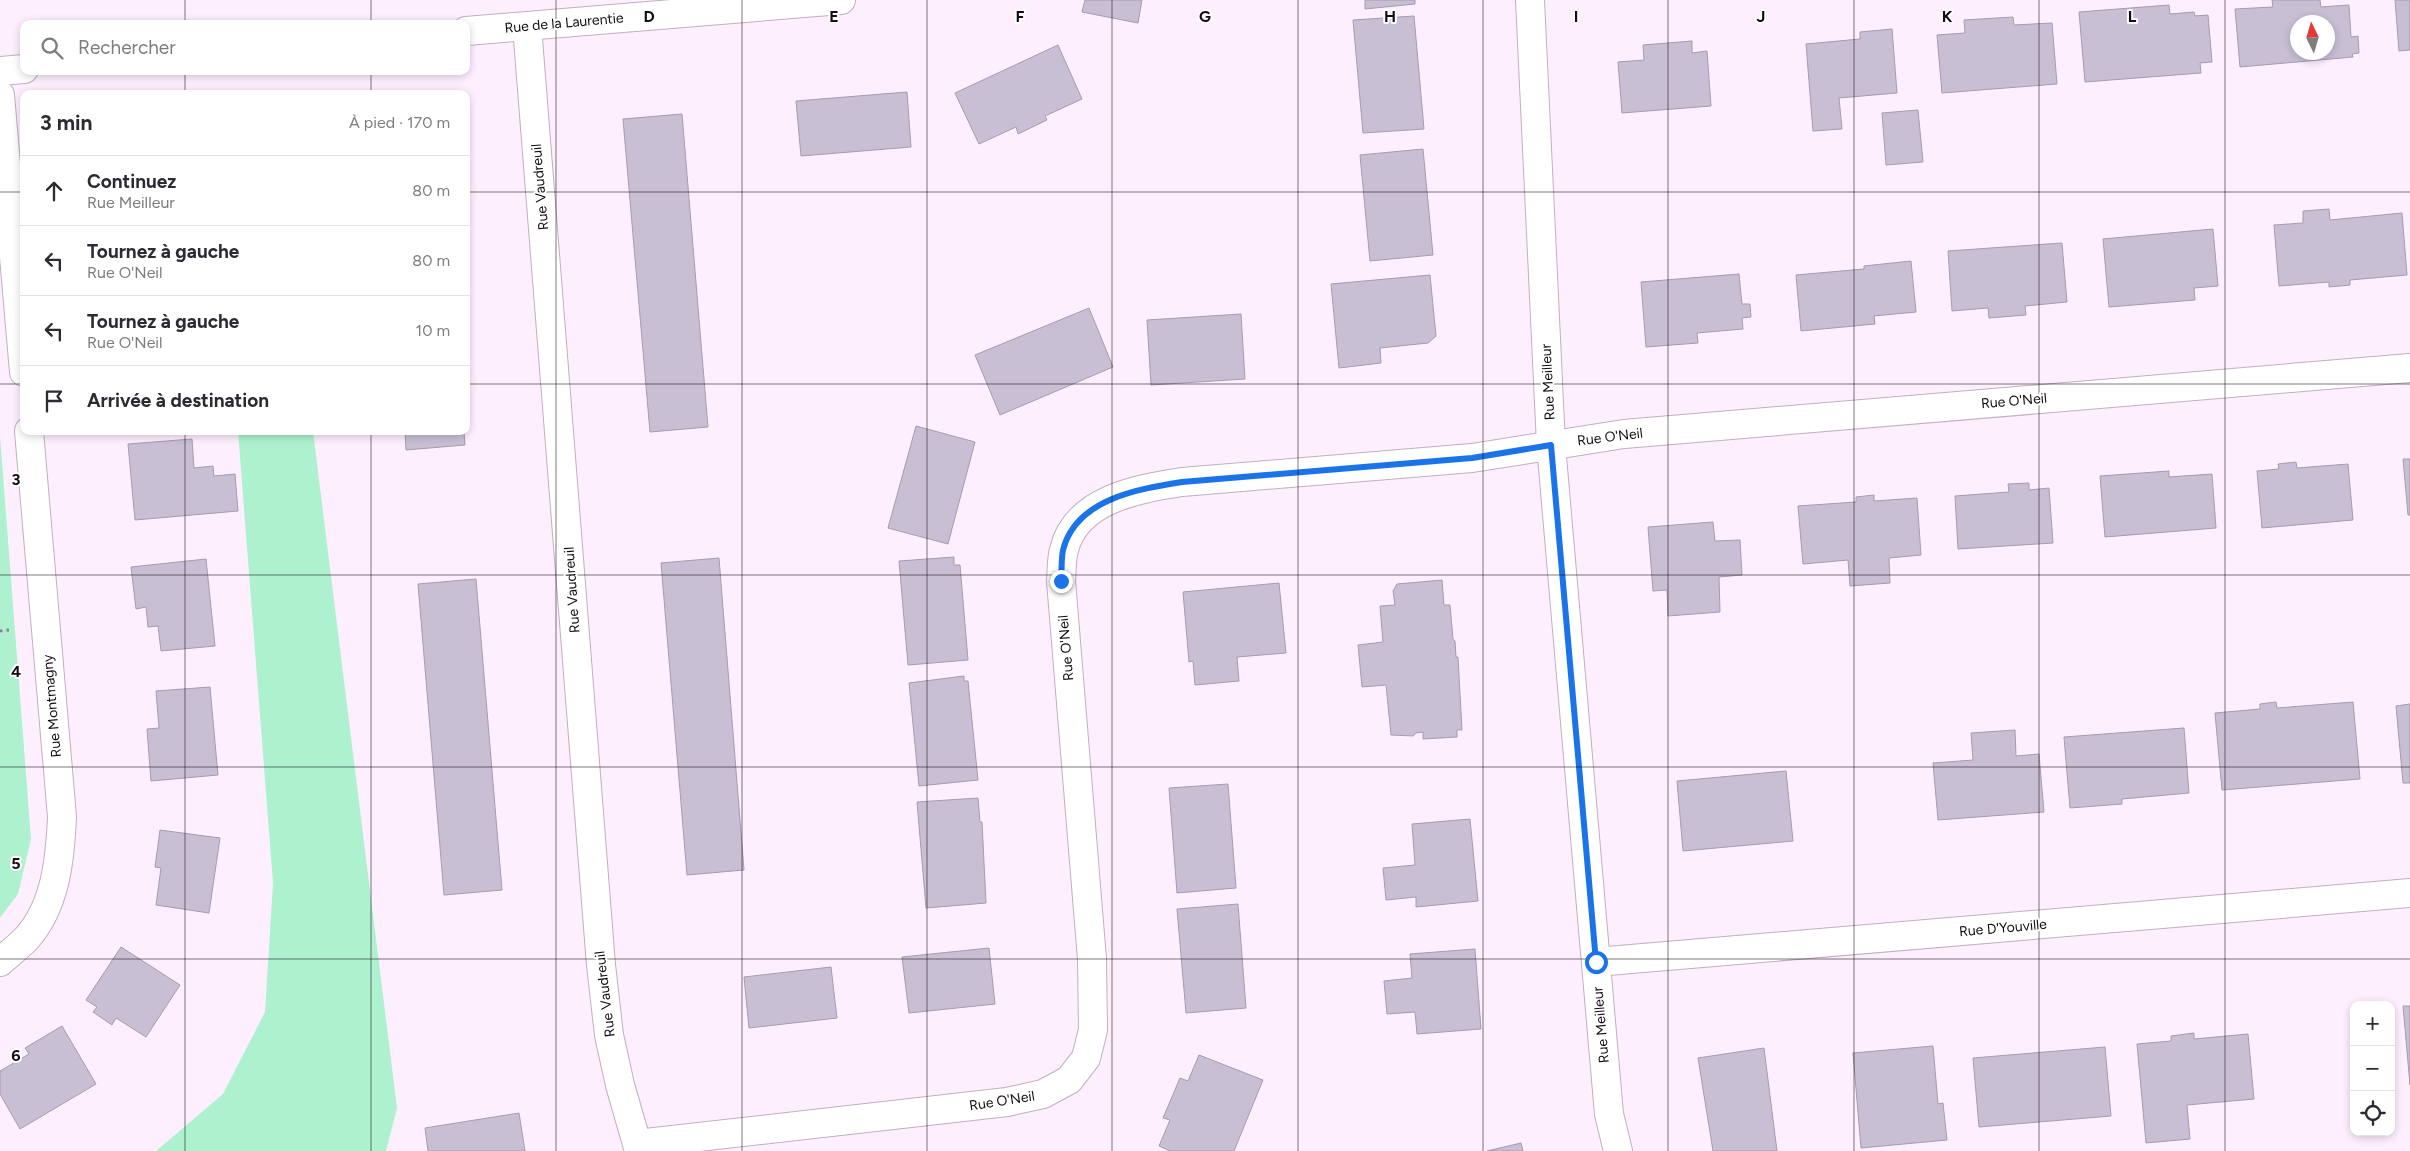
<!DOCTYPE html>
<html lang="fr">
<meta charset="utf-8">
<style>
:root{--surface:#fff;--page:#f2f2f3;--text:#2b2b33;--muted:#7c7c81;--line:#e1e1e2}
body{margin:0;font-family:Figtree,sans-serif;background:var(--page);color:var(--text)}
.controls{position:absolute;right:15px;bottom:15px;display:grid;overflow:hidden;border-radius:10px;box-shadow:0 2px 8px #0003}
.controls button{width:45px;height:45px;display:grid;place-items:center;padding:0;border:0;border-bottom:1px solid var(--line);background:var(--surface);color:var(--text);font:25px sans-serif}
.compass{position:absolute;left:2290px;top:15px;width:45px;height:45px;border-radius:50%;background:var(--surface);box-shadow:0 2px 8px #0003;rotate:355deg}
.stop{position:absolute;width:15px;height:15px;margin:-11px;border:4px solid #1a73e8;border-radius:50%;background:#fff}
.stop.end{background:#1a73e8;border-color:#fff;box-shadow:0 1px 5px #0008}
.list{margin:0;padding:0;list-style:none}
h2{display:flex;justify-content:space-between;align-items:center;height:65px;margin:0;padding:0 20px;font-size:21px}
h2 small{font-size:16px;font-weight:400;color:var(--muted)}
.list li{display:grid;grid-template-columns:32px 1fr auto;gap:15px;align-items:center;box-sizing:border-box;height:70px;padding:0 20px;border-top:1px solid var(--line)}
.list b{display:block;font-size:19px;white-space:nowrap}
.list p{margin:0;font-size:16px;white-space:nowrap;color:var(--muted)}
.list em{font-size:16px;font-style:normal;color:var(--muted)}
.icon{flex:none;width:28px;height:28px;fill:none;stroke:currentColor;stroke-width:2;stroke-linecap:round;stroke-linejoin:round}
.map{position:relative;flex:none;width:2410px;height:1151px;overflow:hidden}
.search{position:absolute;background:var(--surface);box-shadow:0 2px 8px #0003;left:20px;top:20px;width:450px;height:55px;display:flex;align-items:center;gap:12px;box-sizing:border-box;padding:0 18px;border-radius:10px;color:var(--muted);font-size:19px}
.panel{position:absolute;background:var(--surface);box-shadow:0 2px 8px #0003;left:20px;top:90px;width:450px;height:345px;border-radius:10px}
.map>svg:first-child{display:block}
.green{fill:#aef1cf}
.building{fill:#c9bfd4;stroke:#a59baf;fill-rule:evenodd}
.lines{fill:none;stroke-linecap:round;stroke-linejoin:round}
.minor-casing{stroke:#c1afc0;stroke-width:30}
.path{stroke:#8c818b;stroke-width:3;stroke-dasharray:2.5 4;stroke-linecap:butt}
.minor{stroke:#fff;stroke-width:28}
.route{stroke:#1a73e8;stroke-width:6}
.grid{fill:none;stroke:#120b11;stroke-width:1;stroke-opacity:0.55}
.labels{text-anchor:middle;dominant-baseline:central;stroke-width:4;stroke-linejoin:round;paint-order:stroke}
.street-label{font-size:14px;fill:#120b11;stroke:#fff}
.grid-label{font-size:16px;text-anchor:middle;font-weight:bold;fill:#120b11;stroke:#fff;stroke-width:4;stroke-linejoin:round;paint-order:stroke}
</style>
<div class="map">
<svg width="2410" height="1151" viewBox="0 0 2410 1151">
<rect width="100%" height="100%" fill="#feeffe"/>
<!-- green -->
<path class="green" d="M238,431h75l84,677 -11,43h-230l67,-57 42,-82 8,-129z
M0,436l31,403 -13,55 -18,24z"/>
<!-- building -->
<path class="building" d="M1085,0h57l-4,23 -56,-11z
M1365,0h50v4l-50,5z
M2272,0h48l1,7 28,-2 2,32 7,-1 1,17 -7,1 1,3 -113,10 -5,-58 38,-2zM2298,22h30v30h-30z
M2395,0h15v50l-11,1z
M2169,5l1,9 24,-2 1,4 13,-1 4,47 -12,1 1,10 -116,9 -6,-70z
M1414,16l10,113 -61,4 -10,-113z
M2013,17l1,8 38,-2 5,61 -115,9 -5,-58 28,-2 -1,-13z
M1892,29l5,64 -58,5 3,31 -29,2 -7,-87 54,-5v-7z
M1692,41v12l15,-2 4,55 -89,7 -4,-51 26,-2 -1,-15z
M1058,45l24,54 -37,17 2,4 -29,14 -2,-7 -37,17 -24,-51z
M907,92l4,55 -110,9 -5,-55z
M1918,110l5,52 -37,3 -4,-52z
M682,114l26,313 -58,5 -27,-313z
M1423,149l10,106 -63,6 -10,-106z
M2329,209l1,11 72,-7 5,62 -57,5v5l-21,2v-5l-50,4 -5,-61 29,-2v-12z
M2213,229l5,57 -24,2 1,12 -86,7 -6,-68z
M2062,243l5,59 -42,4 1,9 -37,3 -1,-10 -36,3 -4,-60z
M1911,261l5,51 -42,4 1,8 -74,7 -5,-56 68,-6v-3z
M1739,274l3,30h8l1,13 -9,1 1,11 -46,4 1,10 -52,4 -5,-65z
M1430,275l6,61 -8,7 -48,5 1,15 -42,5 -8,-84z
M1089,308l24,59 -113,48 -25,-60z
M1241,314l4,65 -94,6 -4,-65z
M916,426l59,16 -27,102 -60,-16z
M405,431h59l1,14 -59,5z
M192,439l2,29 19,-2 1,10 21,-2 3,37 -103,9 -7,-76z
M2403,459h7v56h-2z
M2296,462l1,6 51,-4 5,56 -91,8 -5,-57 22,-2 -1,-5z
M2169,471v6l43,-3 4,54 -111,9 -5,-61z
M2029,483v7l20,-2 4,55 -95,6 -3,-53 54,-4 -1,-8z
M1874,495v6l43,-3 4,57 -32,3 1,25 -40,3 -2,-26 -45,4 -5,-58 58,-4v-5z
M1713,522l2,19 25,-1 2,35 -23,2 1,35 -52,4 -1,-26 -14,1 -5,-64z
M954,557v8h6l8,95 -60,5 -9,-104z
M719,558l25,312 -57,5 -26,-312z
M206,559l9,87 -54,5 -3,-25 -10,1 -2,-20 -10,2 -5,-42z
M476,579l26,311 -58,5 -26,-311z
M1442,580l2,25h6l3,34 2,2 1,16h2l4,73h-5v7l-34,2v-7l-7,1 -3,3 -22,-1 -5,-50 -24,2 -4,-42 25,-3 -3,-36 15,-1 -2,-14 4,-7z
M1279,583l7,70 -49,4 2,24 -44,4 -2,-24 -4,1 -6,-70z
M964,676v5h4l10,99 -59,6 -10,-103z
M210,687l8,88 -67,6 -4,-52 12,-1 -3,-37z
M2276,702l1,6 76,-6 7,77 -138,11 -7,-77 45,-4v-5z
M2410,704v79h-7l-7,-77z
M2184,728l5,65 -67,6v5l-52,4 -6,-71z
M2015,730l1,26 23,-2 5,58 -106,8 -5,-57 40,-3 -2,-27z
M1786,771l7,70 -110,10 -6,-70z
M1228,784l8,104 -59,5 -8,-105z
M978,798l2,24h2l4,81 -60,5 -9,-106z
M1470,819l8,82 -62,6v-10l-30,3 -3,-32 32,-3 -3,-41z
M160,830l60,8 -11,75 -53,-8 5,-37 -6,-1z
M1238,904l8,104 -60,5 -9,-104z
M121,947l59,38 -34,52 -30,-19 -4,7 -19,-13 4,-5 -11,-7z
M989,948l6,56 -86,9 -7,-56z
M1475,949l6,80 -64,5 -2,-22 -28,2 -3,-33 28,-3 -2,-24z
M831,967l6,51 -88,10 -5,-51z
M2403,1006h7v79z
M62,1026l34,58 -76,45 -20,-35v-23l29,-17 -4,-6z
M2194,1033v6l54,-5 6,65 -67,6 3,34 -44,4 -9,-99 34,-3v-5z
M1933,1046l5,58 5,-1 4,37 -86,8 -8,-95z
M2105,1047l6,69 -132,11 -6,-69z
M1764,1048l13,103h-64l-15,-93z
M1199,1055l64,25 -29,71h-64l-11,-5 11,-26 -7,-2 17,-40 8,3z
M519,1113l6,38h-97l-3,-23z
M1521,1143l2,8h-36z"/>
<g class="lines">
<defs>
<path id="minor" d="M1530,0l21,445 58,669 9,37
M527,26l74,939 8,70 11,50 19,66
M466,31l375,-31
M0,71l24,-2
M0,95l24,277
M0,962c9,-8 18,-15 26,-23 30,-33 34,-80 36,-122l-33,-386
M1596,962l814,-69
M637,1144l370,-42 36,-8 26,-14 17,-22 7,-28 -1,-71 -31,-378c1,-10 0,-21 3,-31 12,-51 74,-61 118,-68l290,-24 152,-24 786,-66"/>
</defs>
<!-- minor casing -->
<use href="#minor" class="minor-casing"/>
<!-- path -->
<path class="path" d="M0,631l9,-1"/>
<!-- minor -->
<use href="#minor" class="minor"/>
</g>
<g class="lines">
<!-- route -->
<path class="route" d="M1061,581c1,-10 0,-21 2,-31 13,-51 75,-61 119,-68l290,-24 79,-13 45,517"/>
</g>
<!-- grid -->
<path class="grid" d="M185,0v24M371,0v24M556,0v1151M742,0v1151M927,0v1151M1112,0v1151M1298,0v1151M1483,0v1151M1668,0v1151M1854,0v1151M2039,0v1151M2225,0v1151M185,71v23M371,71v23M0,192h24M466,192h1944M0,384h24M466,384h1944M185,431v720M371,431v720M0,575h2410M0,767h2410M0,959h2410"/>
<g class="labels">
<!-- street labels -->
<g class="street-label">
<text transform="translate(564 23) rotate(-5)">Rue de la Laurentie</text>
<text transform="translate(540 187) rotate(-95)">Rue Vaudreuil</text>
<text transform="translate(1548 382) rotate(-93)">Rue Meilleur</text>
<text transform="translate(2014 401) rotate(-5)">Rue O'Neil</text>
<text transform="translate(1610 437) rotate(-7)">Rue O'Neil</text>
<text transform="translate(572 590) rotate(-94)">Rue Vaudreuil</text>
<text transform="translate(1066 648) rotate(-95)">Rue O'Neil</text>
<text transform="translate(52 706) rotate(-95)">Rue Montmagny</text>
<text transform="translate(2003 928) rotate(-5)">Rue D'Youville</text>
<text transform="translate(605 994) rotate(-97)">Rue Vaudreuil</text>
<text transform="translate(1601 1025) rotate(-95)">Rue Meilleur</text>
<text transform="translate(1002 1101) rotate(-9)">Rue O'Neil</text>
</g>
</g>
<g class="grid-label">
<text x="649" y="22">D</text>
<text x="834" y="22">E</text>
<text x="1020" y="22">F</text>
<text x="1205" y="22">G</text>
<text x="1390" y="22">H</text>
<text x="1576" y="22">I</text>
<text x="1761" y="22">J</text>
<text x="1947" y="22">K</text>
<text x="2132" y="22">L</text>
<text x="16" y="485">3</text>
<text x="16" y="677">4</text>
<text x="16" y="869">5</text>
<text x="16" y="1061">6</text>
</g>
</svg>
<div class="controls">
<button>+</button>
<button>−</button>
<button><svg class="icon" aria-label="locate" viewBox="0 0 24 24"><circle cx="12" cy="12" r="6"/><path d="M12 2v4M12 18v4M2 12h4M18 12h4"/></svg></button>
</div>
<svg class="compass" viewBox="-18 -18 36 36"><path d="M0-13l5 13h-10z" fill="#e53935"/><path d="M0 13l5-13h-10z" fill="#7c7c81"/></svg>
<div class="stop" style="left:1596px;top:962px"></div>
<div class="stop end" style="left:1061px;top:581px"></div>
<div class="search"><svg class="icon" aria-label="search" viewBox="0 0 24 24"><circle cx="10" cy="10" r="6"/><path d="M15 15l6 6"/></svg>Rechercher</div>
<section class="panel">
<h2>3 min<small>À pied · 170 m</small></h2>
<ul class="list">
<li><svg class="icon" aria-label="ahead" viewBox="0 0 24 24"><path d="M12 20V5M6 11l6-6 6 6"/></svg><div><b>Continuez</b><p>Rue Meilleur</p></div><em>80 m</em></li>
<li><svg class="icon" aria-label="left" viewBox="0 0 24 24"><path d="M17 20v-9H6M10 6l-5 5 5 5"/></svg><div><b>Tournez à gauche</b><p>Rue O'Neil</p></div><em>80 m</em></li>
<li><svg class="icon" aria-label="left" viewBox="0 0 24 24"><path d="M17 20v-9H6M10 6l-5 5 5 5"/></svg><div><b>Tournez à gauche</b><p>Rue O'Neil</p></div><em>10 m</em></li>
<li><svg class="icon" aria-label="arrive" viewBox="0 0 24 24"><path d="M6 21V4h12l-3 4 3 4H6"/></svg><div><b>Arrivée à destination</b></div></li>
</ul>
</section>
</div>
